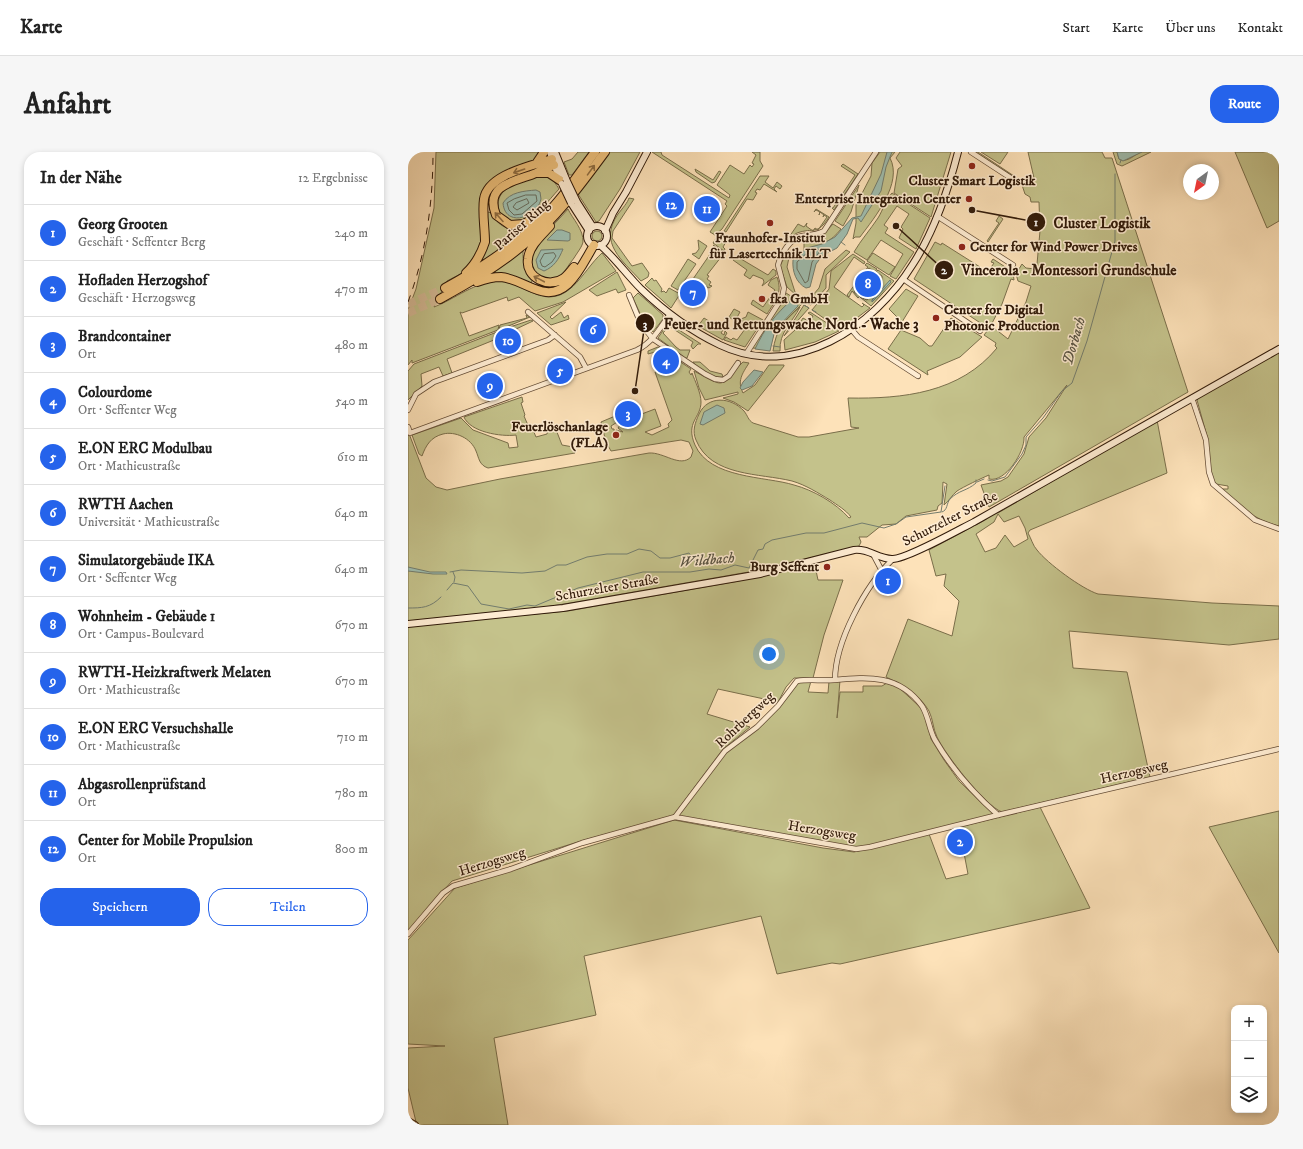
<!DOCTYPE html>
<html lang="de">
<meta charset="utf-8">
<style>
:root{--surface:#fff;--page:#f6f6f6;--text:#222;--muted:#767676;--line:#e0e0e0;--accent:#2563eb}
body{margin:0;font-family:"IM FELL DW Pica",serif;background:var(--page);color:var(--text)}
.controls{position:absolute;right:12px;bottom:12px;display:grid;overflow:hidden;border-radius:8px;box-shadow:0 2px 6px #0003}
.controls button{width:36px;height:36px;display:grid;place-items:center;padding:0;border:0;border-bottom:1px solid var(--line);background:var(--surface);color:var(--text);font:20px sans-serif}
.compass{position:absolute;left:775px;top:12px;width:36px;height:36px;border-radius:50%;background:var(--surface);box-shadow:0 2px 6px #0003;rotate:213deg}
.you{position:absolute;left:361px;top:502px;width:14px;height:14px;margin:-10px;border:3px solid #fff;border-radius:50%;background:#1a73e8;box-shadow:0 0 0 6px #1a73e833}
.badge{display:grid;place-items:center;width:26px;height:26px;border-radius:50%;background:var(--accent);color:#fff;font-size:13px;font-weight:700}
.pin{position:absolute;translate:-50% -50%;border:2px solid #fff;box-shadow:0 1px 4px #0006}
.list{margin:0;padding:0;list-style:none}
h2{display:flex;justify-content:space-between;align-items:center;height:52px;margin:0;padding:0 16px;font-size:17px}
h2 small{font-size:13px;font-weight:400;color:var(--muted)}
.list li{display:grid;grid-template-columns:26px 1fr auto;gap:12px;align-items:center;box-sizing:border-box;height:56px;padding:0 16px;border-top:1px solid var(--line)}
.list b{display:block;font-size:15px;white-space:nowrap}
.list p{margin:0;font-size:13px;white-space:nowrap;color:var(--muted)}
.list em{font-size:13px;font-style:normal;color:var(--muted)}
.actions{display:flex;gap:8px;padding:12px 16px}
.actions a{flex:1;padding:9px 0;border:1px solid var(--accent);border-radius:16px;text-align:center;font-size:14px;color:var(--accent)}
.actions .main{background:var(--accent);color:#fff}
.icon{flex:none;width:22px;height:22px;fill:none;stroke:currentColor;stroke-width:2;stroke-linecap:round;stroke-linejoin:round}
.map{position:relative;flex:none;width:871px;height:973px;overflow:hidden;border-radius:16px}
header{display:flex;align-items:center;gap:24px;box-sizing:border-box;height:56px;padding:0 20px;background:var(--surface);border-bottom:1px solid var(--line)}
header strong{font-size:19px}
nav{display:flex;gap:22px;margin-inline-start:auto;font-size:14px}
.intro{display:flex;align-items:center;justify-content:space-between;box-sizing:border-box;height:96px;padding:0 24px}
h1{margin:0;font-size:28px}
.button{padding:10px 18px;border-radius:16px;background:var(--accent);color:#fff;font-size:14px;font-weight:700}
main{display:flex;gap:24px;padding:0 24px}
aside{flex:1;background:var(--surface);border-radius:16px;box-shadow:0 2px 6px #0003}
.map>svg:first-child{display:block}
.green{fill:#c4c28b;stroke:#7a6e4a;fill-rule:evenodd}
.water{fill:#9fbeb0;stroke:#737c6d}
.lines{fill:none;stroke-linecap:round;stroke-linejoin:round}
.shore{stroke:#686c5c;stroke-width:1}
.stream{stroke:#737c6d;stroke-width:1}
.highway-tunnel{stroke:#d4ba96;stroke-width:8;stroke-dasharray:8 4;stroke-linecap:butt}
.street-casing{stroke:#644c35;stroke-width:6}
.secondary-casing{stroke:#311a09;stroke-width:8}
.highway-casing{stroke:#311a09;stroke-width:10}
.street{stroke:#feecd2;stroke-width:4.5}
.secondary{stroke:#feecd2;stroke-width:6}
.highway{stroke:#eec17c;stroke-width:8}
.rail{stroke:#311a09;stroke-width:1;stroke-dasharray:7 7;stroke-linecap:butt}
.secondary-bridge-casing{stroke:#311a09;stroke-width:8;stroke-linecap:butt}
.secondary-bridge{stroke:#feecd2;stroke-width:6}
.oneway{stroke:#906e42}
.poi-dot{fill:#8f2418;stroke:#feecd2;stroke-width:1.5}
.labels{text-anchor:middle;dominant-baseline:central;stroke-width:3;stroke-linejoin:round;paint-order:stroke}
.poi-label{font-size:14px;font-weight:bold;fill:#311a09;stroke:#feecd2;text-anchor:end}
.street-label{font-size:14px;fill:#311a09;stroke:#feecd2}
.water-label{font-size:15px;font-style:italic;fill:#585343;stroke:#feecd2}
.leader{fill:none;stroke:#311a09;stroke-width:1.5}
.callout-dot{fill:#311a09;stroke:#feecd2;stroke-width:1.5}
.mark-label{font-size:12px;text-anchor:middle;font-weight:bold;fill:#fff}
.callout-label{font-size:15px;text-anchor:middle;font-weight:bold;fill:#311a09;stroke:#feecd2;stroke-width:3;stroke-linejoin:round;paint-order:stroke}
</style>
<header>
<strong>Karte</strong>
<nav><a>Start</a><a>Karte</a><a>Über uns</a><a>Kontakt</a></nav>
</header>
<div class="intro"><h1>Anfahrt</h1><a class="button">Route</a></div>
<main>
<aside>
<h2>In der Nähe<small>12 Ergebnisse</small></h2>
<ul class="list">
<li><span class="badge">1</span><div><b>Georg Grooten</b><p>Geschäft · Seffenter Berg</p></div><em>240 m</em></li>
<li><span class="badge">2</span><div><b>Hofladen Herzogshof</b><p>Geschäft · Herzogsweg</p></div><em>470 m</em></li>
<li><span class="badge">3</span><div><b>Brandcontainer</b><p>Ort</p></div><em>480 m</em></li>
<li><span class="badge">4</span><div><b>Colourdome</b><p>Ort · Seffenter Weg</p></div><em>540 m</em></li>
<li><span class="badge">5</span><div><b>E.ON ERC Modulbau</b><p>Ort · Mathieustraße</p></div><em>610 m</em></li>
<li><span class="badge">6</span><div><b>RWTH Aachen</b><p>Universität · Mathieustraße</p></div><em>640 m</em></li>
<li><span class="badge">7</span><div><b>Simulatorgebäude IKA</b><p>Ort · Seffenter Weg</p></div><em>640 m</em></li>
<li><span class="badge">8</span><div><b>Wohnheim - Gebäude 1</b><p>Ort · Campus-Boulevard</p></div><em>670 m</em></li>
<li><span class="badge">9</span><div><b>RWTH-Heizkraftwerk Melaten</b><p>Ort · Mathieustraße</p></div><em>670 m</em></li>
<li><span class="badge">10</span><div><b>E.ON ERC Versuchshalle</b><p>Ort · Mathieustraße</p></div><em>710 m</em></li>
<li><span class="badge">11</span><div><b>Abgasrollenprüfstand</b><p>Ort</p></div><em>780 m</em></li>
<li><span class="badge">12</span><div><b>Center for Mobile Propulsion</b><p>Ort</p></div><em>800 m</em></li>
</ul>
<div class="actions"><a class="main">Speichern</a><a>Teilen</a></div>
</aside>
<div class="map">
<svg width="871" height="973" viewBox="0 0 871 973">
<rect width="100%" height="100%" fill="#fde2b9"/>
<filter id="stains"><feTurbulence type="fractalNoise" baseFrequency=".005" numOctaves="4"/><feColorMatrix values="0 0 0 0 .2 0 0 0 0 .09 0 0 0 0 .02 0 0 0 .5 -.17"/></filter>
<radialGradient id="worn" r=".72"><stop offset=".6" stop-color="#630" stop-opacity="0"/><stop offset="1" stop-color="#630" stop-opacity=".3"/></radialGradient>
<!-- green -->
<path class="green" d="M28,0h107l-6,9 -34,11 -13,10 -9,61 -3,12 -14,17 -17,9 -13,26c21,-8 42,-26 65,-26 12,-1 23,8 34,12 36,16 48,-21 69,-40l14,18 -53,31 -28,9 -16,-14 -11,4 -1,-4 -45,16 -2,-1 9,24 30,-11 -1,5 -86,33v-3l-4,5v-55l8,-21 18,-81z
M170,0h11l-17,23h-3l-5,-13 8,-3z
M202,0h30l-20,37 -21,32 -3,1 -18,-28z
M244,0h9l1,3 67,43 1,-3 -13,-10 13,-20 14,9 6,-9 2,2 2,-3 -2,-1 4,-8 -4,-3h8v9l3,5 -41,63 -7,6 -5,-3 17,-26 -2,-2 2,-3z
M472,0h15l-5,6c13,25 -15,59 -30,79h-5l-2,2 3,-16v-18l15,-29 1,-13z
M492,0h51l-20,65 -37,-24 4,-24 4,-3 -6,-8z
M567,0h3l36,24 -1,1z
M573,0h27l-8,12z
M620,0h74l3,6h7l76,234 -199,115 -8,-22 20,-4 7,-4 16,-23 5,-17 17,-19 21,-33 -43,52c1,15 -19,46 -35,42v-4c-7,3 -26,12 -32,16 -5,4 -8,10 -13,14l3,-21 -4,-2 -1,21 -4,3 -1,4 -31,6 -10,8 -14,1 -15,12h-8l2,5 -2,4 -99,24 -190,33 -31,5 -131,13v-190l18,47 10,9 11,3 53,-11 149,-26c15,-1 31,15 42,4l2,-6 -4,-9 -8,-2 -70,11 -5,-9 -5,-20 19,-8 2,5 -11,7 1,3h2l1,10 4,-2 -3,-7 7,2 -5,-4 5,-7 32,-12 6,17 -16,6 7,3 17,-8 -1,-3 4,-4 -17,-48 7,-3 -7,-17 -7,2v-3l10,-4 33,22 -2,3 2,3 1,-2c3,8 9,20 9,29 0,16 -16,20 -6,43 15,34 70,31 99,40 19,5 42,18 55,33l2,-1c-5,-7 -14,-12 -21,-17 -12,-7 -24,-15 -38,-19 -32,-8 -81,-4 -96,-41 -4,-9 -1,-17 3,-26 9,-19 32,-17 45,-3 4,5 4,9 9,12l45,14h11l50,-9 -8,-1 -3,-29c55,1 112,-5 149,-50l-2,-2 1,-3 -12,-8 4,-5 6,-2 14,11 18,-37 5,-16 -13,-5 -2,-7 6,-10 4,4 9,1 2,-5 3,-33 -1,-29h-8l-1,-5 -5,-3 -3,-9 3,-4 5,3 4,-6z
M705,0h4l2,7c10,4 14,-4 22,-7 3,0 7,0 10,0l-29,14 -5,-2z
M827,0h44v69l-12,7z
M435,12l15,10 -24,36 -3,-3 2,1 22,-33 -14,-9z
M287,17l18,11 6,-9 2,1 -6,10 -3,1 -16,-11z
M129,24c13,0 16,3 22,13 -11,12 -23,29 -40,33 -18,3 -28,-19 -15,-31 8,-8 23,-11 33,-15z
M352,24h9l-4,6 8,6 4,-6 5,4 -2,3 -4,-3 -2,3 3,3 -13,-8 -4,6 -3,-1 -2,3 2,1 -4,7 -6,-1 -21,33 -2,-1 4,-6z
M451,33l-8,27 -8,14 -8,-5z
M484,41l38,25 -14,31 -17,-11 4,-9 -2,-2 8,-13 -12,-8 -13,19 4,3 -3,5 29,19 -18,27 -6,-3 13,-22 -22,-14 -14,20 -13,-8c7,-12 16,-22 24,-34 5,-8 7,-17 14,-25z
M221,46l5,1 -21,32 -1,7 20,28 10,-3 7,10 -1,4 -7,4c-19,-21 -43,-38 -23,-67 4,-5 10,-12 11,-16z
M160,57c4,9 16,21 15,33 -1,5 -6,11 -9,16 -5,6 -9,14 -15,19 -16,10 -34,-10 -26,-26 8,-15 24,-29 35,-42z
M408,57l13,8c-12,19 -15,10 -32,16 -5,2 -8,7 -12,10l13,-19 6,3 3,-4 -1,3 7,5 2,-3 3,2 9,-13 -3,-2 -1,2 1,-2 -4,-3 -1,3 1,-3 -4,-2 -2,2z
M80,60l3,1c7,13 18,19 32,14l3,2 -42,34 -3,-4 7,-17 -2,-28z
M591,64l4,3 -15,23 -1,-1 12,-18 -3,-2z
M425,72l8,5c-10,13 -21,17 -37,21v-8l-4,-3 22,-3z
M184 84a5 5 0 1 1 10 0a5 5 0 1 1-10 0Z
M315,83l1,1 -2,3 4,3 -3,5 2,2 -1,2 -11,-8 4,-6z
M290,88l9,6 -8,13 -7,-5 4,-1 3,-4z
M527,90l6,3 1,-2 38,24 -2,4 7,5 9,-13 -3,-1 2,-3 20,13 1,8 -3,-1 -9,25 -12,23 -2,1 -74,-49z
M305,93l12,7 -18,23 2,1 -2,3 4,3 -2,3 3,1 -3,2 -4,-2 -1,2 -11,-6v-3l22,-32z
M115,98c0,13 0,20 10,29l-2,4 -36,-10v-2z
M438,98l4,2 -24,23v13l-15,17 -5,-2 13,-15 6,-19z
M379,100l3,1 -3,14 9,28 -9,-8 -7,-21z
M465,101l22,14 -6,8 -22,-14z
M445,102l12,8 -1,2 -10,-7 -20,30 28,20 2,-2 -2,-2 8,5 -29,22 -29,-20 17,-21 2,-18z
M328,104l32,19 5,-6 3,2v4l-14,11 2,-4 -1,-3 -10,-4 -3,4 -6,-4 3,-5 -14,-10z
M280,107l8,5 -18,26 -7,-4z
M459,111l10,6 -2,3 -6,-4 -15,24 6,4 -2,2 -6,-7 -3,6 -2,-2 21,-28 -3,-2z
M470,118l16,11 -23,25 -11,-9 7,3 15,-22v-2l-6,-4z
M209,120l9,18 -8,3 -2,-4 -19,7 -8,-6z
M369,125c6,16 -2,24 -10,37l-16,-10 2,-4 10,7 12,-17 -7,-5 3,-5z
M244,126l2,3 2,-1 6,9 -1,3 3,-1 2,2 3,-5 11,6 -9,14 -26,-23z
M498,137l12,7 -16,26 -13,-13z
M230,141l25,22v4l-10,13 -10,-12 -10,-22z
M378,141l16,10 -2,-1 2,2 -27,27 -6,18 -17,-1z
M158,150l-16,15 2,2 9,-7 3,6 4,-3 1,4 -18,6 -14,-12z
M396,153l5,3 -25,28z
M392,155c-8,16 -21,25 -20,44h-7c3,-22 11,-30 27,-44z
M326,157l6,3 -5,9 -6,-4z
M340,160l15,8 -18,27 -21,-7 2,-3 5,3 2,-2 4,2 8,-11 -5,-6 3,-2 -2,-2 5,-2z
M402,160l29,19 -24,11 -30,8 -1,-10 11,-10 8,-12 7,4 3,-6 -5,-3z
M118,163l4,2 -31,13 1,-5 27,-7z
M296,166l19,12 -2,3 3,2 1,-4 2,2 -4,7 -25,-14z
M543,166l31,19 -22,20 -33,14 1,4 -40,-26 13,-19 19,8 9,8h3z
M123,168l2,1 -19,9 1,4 -15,4 -2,-7z
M260,171l33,21h-3l-5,5 -2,-3 2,-4 -24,-16 -6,7 13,14 4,3h10l-3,8h-2l-27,-20z
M89,180l-3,8 -47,19 5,14 -9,3 -4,-9 -18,7 1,12 -14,14v-29l6,-7z
M871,199v175c-24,-5 -40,-21 -58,-37h7v-3l-12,-2 -6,-10 -2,-34 -11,-40 4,-4z
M285,210h7l10,9 12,3 1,3c-9,2 -26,-8 -30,-15z
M335,210l6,1c-7,11 -12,18 -6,30l12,-8 14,-20h15v1l-36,45 -14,-9 -11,-4 15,-4v-2l-33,8 -6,-12 -5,-17c35,19 24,15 49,-9z
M114,245l1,5 -2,1 4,12 -1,1 6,14 6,-2 -3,2 3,7 11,-3 1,-4 7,-3 7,18 11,2 2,6 -87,15c-9,-3 -9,-10 -12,-17 -5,-13 -21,-20 -33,-17 -12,3 -17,11 -21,22l-3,-2 -7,-19 49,-17 12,12 35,13 1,5 9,-1 -2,-12c-15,2 -46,-3 -52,-18z
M749,268l10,53 -137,57 -2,3c3,5 5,13 9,17 10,13 45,39 61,44l114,9 67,3v33l-50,6 -160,-14 4,37 54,4 23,105 -148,35c-17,-6 -57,-58 -65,-75 -4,-8 -4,-18 -8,-26 -9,-16 -28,-27 -43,-34l22,-58 44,17 7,-35 -15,-15 2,-12 -10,2 -7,-26 56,-30 11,-8 2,1zM590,362l6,8 15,-6 6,12 3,11 -14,8 -9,-12 -9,13 -11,4 -9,-18 18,-12z
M406,409l4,19h25l-19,55 -11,43h-19l-8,9 -8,15 -60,-13 -11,25 43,13 -27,22 -50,67 -92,25 -129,40 -44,50v-305l160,-15 171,-30z
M432,528l-3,38 3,-26h23v-6h19l5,-3 10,3 23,21 8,14 3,18 13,21 15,21 35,34 -124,31 -15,2 -177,-32 47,-64 53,-44 17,-26 16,-1 -3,11 20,1 1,-12z
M632,655l50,101 -250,56 -8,-1 -55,11 -16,-58 -177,40 12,59 -102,23 14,87h-88l-4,-3 -8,-34v-40l37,-2 -37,-2v-104l47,-52 219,-68 149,28 31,4 75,-18 17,45 22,-5 -9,-47z
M871,659v142l-70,-126z"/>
<!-- water -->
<path class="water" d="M479,0h5l-6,15 -5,24 -20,31 -3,-4 -5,1 -6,15 -10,14 -15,8 -6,8 -6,23 -4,1c-10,-5 -14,-17 -13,-28l14,-12 15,-4 13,-7 17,-19 9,-2 20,-42z
M709,0h25l-19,9 -4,-2z
M128,38l4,2 1,7c-4,19 -36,29 -38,4 7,-11 21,-12 33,-13z
M149,78h5l8,3v7l-2,1 -21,-1z
M155,97c-4,10 -9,18 -19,22l-6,-3 -2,-8 5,-10z
M482,128l1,2 -19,20v-2z
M385,147l4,2 1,5 -23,24 -5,21 -15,-2c10,-21 20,-35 38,-50z
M346,218l9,2 -11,14 -10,4 -2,-2 3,-6z
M309,253l7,3 1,5 -22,12 -3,-1 4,-12z
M0,415l22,5h16l1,2h-14l-25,-3z"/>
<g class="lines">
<!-- shore -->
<path class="shore" d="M118,43h10l1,6 -15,13 -8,1 -5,-5 -2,-7 7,-4z
M119,47l2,4 -12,7 -4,-3 3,-4z
M410,97l2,2 -8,11 -4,19 -3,2 -8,-14v-7l12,-11z
M146,101l2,3 -4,6 -7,5 -3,-1 -2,-5 4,-7z"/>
<!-- stream -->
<path class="stream" d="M712,11l1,-3
M433,90l4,3
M389,150l5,1
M396,153l5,3
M404,158l4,2
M365,194l7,1
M580,328l4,1 13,-4 17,-23 4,-9v-8l17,-19 19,-27 10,-8 15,-42 28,-100v-67
M569,330l7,-3
M534,360c6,-2 4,-8 8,-13 9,-9 17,-8 26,-16v-3
M42,420l11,-2 61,3 23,-2 12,-6h9l21,-8 20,-3h20l12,-5 12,2 9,7h10l19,-5 8,12
M45,420l2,5 -1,5
M39,438l6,-7 15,3 13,18 28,5 18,-4 8,1 43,-18 65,-16h47l19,-3 12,1 14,-5 14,3 9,-18 5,-1 2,-5 7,-4 34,-7h18l38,-10 22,5 12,-4 10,-7 35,-5 4,-26
M0,456c14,0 22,0 33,-11"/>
<!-- highway-tunnel -->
<path class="highway-tunnel" d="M0,152l37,-16
M0,161l32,-14"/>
<defs>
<path id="street" d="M563,0l46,30
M529,64l76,49
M495,127l77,52
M221,143l12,29 12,15 52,35 10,5 8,1 6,-4 9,-13
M120,160l52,45 6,11
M444,178l6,7 60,39
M338,202l36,-56 2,-10 -6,-23c3,-11 12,-27 24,-29 8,-1 14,-1 22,-5l52,-79
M784,246l14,42 3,32 4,12 42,36 24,9
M0,258l8,-16 18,-12 114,-42 7,-5
M0,275l2,6 227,-83c16,-8 23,-22 33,-36
M465,402l9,17
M427,528c0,-38 30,-94 57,-120
M267,665l50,-66 32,-24 21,-21 19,-25c12,-2 24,0 37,-1 34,-3 65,-6 88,26 7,11 7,24 13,34 17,29 38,53 63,75
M0,782l35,-41 10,-7 58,-17 71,-26 93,-26 181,32 14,-2 128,-32 281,-66"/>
<path id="secondary" d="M142,0l10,29
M147,0l11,27
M169,50l16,25
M163,51l18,28
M179 84a10 10 0 1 1 20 0a10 10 0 1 1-20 0Z
M197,79l8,-18 13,-21 21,-40
M192,93c15,13 27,30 41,44 23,22 50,42 79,56 75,36 154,-18 193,-81 22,-34 35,-73 45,-112
M0,472l155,-16 197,-34 94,-24c14,-2 24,9 38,9 13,1 68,-30 82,-37l305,-173
M0,969l7,4"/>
<path id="highway" d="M128,12l8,-12
M130,21h11l12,8
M133,61l-17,11 -14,1 -14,-10c-11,-28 14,-33 35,-40 8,-3 15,-7 23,-10
M142,74c-8,9 -21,20 -22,33 -3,19 21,30 36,19 4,-3 7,-7 10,-11
M58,121c10,-9 15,-19 19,-31 0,-14 -3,-29 -1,-43 4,-25 48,-33 68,-40
M69,130c8,-3 16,-5 24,-5 24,2 44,28 67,7 11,-10 18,-26 26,-39
M37,136c40,-22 76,-46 107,-80 16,-17 29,-38 43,-56
M32,147c29,-16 57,-32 82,-53 33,-26 58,-60 83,-94"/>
</defs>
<!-- street casing -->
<use href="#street" class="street-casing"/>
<!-- secondary casing -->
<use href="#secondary" class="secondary-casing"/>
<!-- highway casing -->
<use href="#highway" class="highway-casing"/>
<!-- street -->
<use href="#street" class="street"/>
<!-- secondary -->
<use href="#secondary" class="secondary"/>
<!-- highway -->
<use href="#highway" class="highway"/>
<!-- rail -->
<path class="rail" d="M0,150c18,-48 25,-99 25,-150"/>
<defs>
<path id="secondary-bridge" d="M158,27l11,23
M154,32l9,19"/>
</defs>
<!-- secondary-bridge casing -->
<use href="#secondary-bridge" class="secondary-bridge-casing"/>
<!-- secondary-bridge -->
<use href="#secondary-bridge" class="secondary-bridge"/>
</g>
<!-- one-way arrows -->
<defs><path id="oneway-shaft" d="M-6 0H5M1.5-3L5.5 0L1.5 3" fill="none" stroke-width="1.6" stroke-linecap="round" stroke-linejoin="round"/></defs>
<g class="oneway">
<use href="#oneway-shaft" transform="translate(183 18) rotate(-54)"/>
<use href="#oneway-shaft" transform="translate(111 19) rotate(161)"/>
<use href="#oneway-shaft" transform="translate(91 65) rotate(-132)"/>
<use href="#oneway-shaft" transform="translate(131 127) rotate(-152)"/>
</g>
<!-- markers -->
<g class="poi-dot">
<circle cx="564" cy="14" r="4"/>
<circle cx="561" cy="47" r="4"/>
<circle cx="362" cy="71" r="4"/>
<circle cx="554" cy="95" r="4"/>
<circle cx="354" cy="147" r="4"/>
<circle cx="528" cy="166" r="4"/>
<circle cx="208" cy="283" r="4"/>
<circle cx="419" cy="415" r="4"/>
</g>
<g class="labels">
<!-- poi labels -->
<g class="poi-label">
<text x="564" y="29" text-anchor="middle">Cluster Smart Logistik</text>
<text x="553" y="47">Enterprise Integration Center</text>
<text x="362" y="86" text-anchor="middle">Fraunhofer-Institut<tspan x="362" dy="16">für Lasertechnik ILT</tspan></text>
<text x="562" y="95" text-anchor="start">Center for Wind Power Drives</text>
<text x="362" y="147" text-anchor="start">fka GmbH</text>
<text x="536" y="158" text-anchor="start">Center for Digital<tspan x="536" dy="16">Photonic Production</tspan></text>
<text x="200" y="275">Feuerlöschanlage<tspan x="200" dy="16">(FLA)</tspan></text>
<text x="411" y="415">Burg Seffent</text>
</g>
<!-- street labels -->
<g class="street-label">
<text transform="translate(114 73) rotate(-42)">Pariser Ring</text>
<text transform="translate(542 367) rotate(-27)">Schurzelter Straße</text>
<text transform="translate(199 436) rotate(-10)">Schurzelter Straße</text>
<text transform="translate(337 568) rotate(-43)">Rohrbergweg</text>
<text transform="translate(726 620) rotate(-13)">Herzogsweg</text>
<text transform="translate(414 679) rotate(9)">Herzogsweg</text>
<text transform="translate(84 710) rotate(-17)">Herzogsweg</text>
</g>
<!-- water labels -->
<g class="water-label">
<text transform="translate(666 189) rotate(-74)">Dorbach</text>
<text transform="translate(299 408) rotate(-5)">Wildbach</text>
</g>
</g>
<!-- callouts -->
<path class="leader" d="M564 58L628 70M488 74L536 118M227 239L237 171"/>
<g class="callout-dot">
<circle cx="564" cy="58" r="4"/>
<circle cx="488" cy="74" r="4"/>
<circle cx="227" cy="239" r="4"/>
<circle cx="628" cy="70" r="10"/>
<circle cx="536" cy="118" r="10"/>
<circle cx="237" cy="171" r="10"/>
</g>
<g class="mark-label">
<text x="628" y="74">1</text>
<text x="536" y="122">2</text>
<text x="237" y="176">3</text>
</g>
<g class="callout-label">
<text x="694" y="76">Cluster Logistik</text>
<text x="661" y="123">Vincerola - Montessori Grundschule</text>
<text x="383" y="177">Feuer- und Rettungswache Nord - Wache 3</text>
</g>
<rect width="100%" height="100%" filter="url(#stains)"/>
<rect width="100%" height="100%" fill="url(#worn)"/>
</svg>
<div class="controls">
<button>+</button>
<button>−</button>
<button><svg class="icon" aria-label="layers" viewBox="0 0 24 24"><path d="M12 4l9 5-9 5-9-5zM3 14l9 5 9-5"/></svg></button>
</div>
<svg class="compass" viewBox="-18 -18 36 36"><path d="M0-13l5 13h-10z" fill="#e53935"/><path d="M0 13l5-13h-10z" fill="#767676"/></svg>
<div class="you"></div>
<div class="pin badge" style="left:480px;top:429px">1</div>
<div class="pin badge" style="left:552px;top:690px">2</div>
<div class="pin badge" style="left:220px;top:262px">3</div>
<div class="pin badge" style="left:258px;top:209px">4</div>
<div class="pin badge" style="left:152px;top:219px">5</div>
<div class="pin badge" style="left:185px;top:178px">6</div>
<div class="pin badge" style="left:285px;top:141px">7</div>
<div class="pin badge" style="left:460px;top:132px">8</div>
<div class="pin badge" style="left:82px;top:234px">9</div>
<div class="pin badge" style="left:100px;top:189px">10</div>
<div class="pin badge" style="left:299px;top:57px">11</div>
<div class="pin badge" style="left:263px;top:53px">12</div>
</div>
</main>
